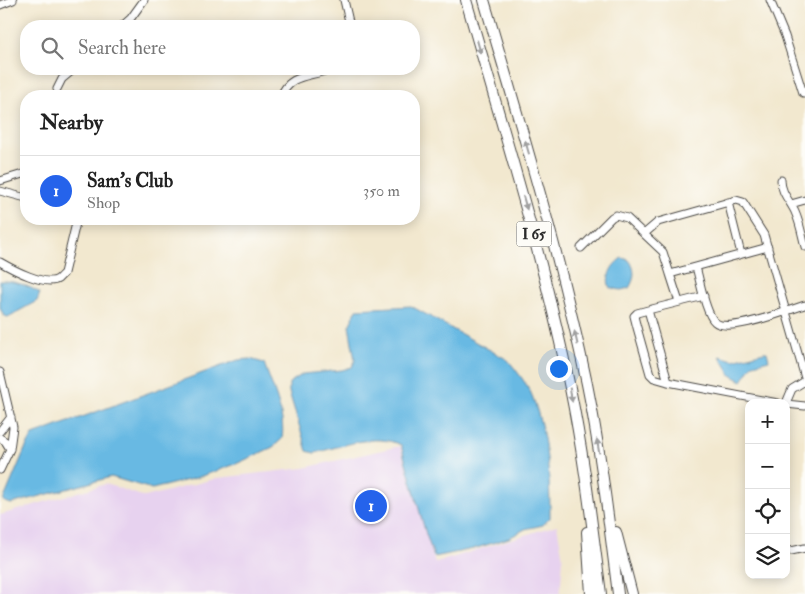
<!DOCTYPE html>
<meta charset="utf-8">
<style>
:root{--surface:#fff;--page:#f2f2f2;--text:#222;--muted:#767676;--line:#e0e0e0;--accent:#2563eb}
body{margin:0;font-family:"IM FELL Double Pica",serif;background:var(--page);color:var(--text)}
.controls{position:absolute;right:15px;bottom:15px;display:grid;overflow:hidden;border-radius:10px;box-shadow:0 2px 12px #0003}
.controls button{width:45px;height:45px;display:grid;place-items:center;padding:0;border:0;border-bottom:1px solid var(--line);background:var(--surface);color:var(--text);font:25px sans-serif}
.you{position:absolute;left:558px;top:368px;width:18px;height:18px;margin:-12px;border:4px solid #fff;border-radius:50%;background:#1a73e8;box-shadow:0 0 0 8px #1a73e833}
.badge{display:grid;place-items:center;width:32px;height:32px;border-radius:50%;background:var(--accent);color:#fff;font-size:16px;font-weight:700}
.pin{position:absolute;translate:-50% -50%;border:2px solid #fff;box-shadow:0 1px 5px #0006}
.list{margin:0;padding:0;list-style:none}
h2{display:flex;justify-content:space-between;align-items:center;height:65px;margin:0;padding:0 20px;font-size:21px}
h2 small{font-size:16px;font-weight:400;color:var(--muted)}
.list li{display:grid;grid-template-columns:32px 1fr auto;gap:15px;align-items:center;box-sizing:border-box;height:70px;padding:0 20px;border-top:1px solid var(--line)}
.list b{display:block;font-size:19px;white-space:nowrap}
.list p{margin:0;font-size:16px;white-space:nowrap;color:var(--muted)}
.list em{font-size:16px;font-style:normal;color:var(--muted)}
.icon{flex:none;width:28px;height:28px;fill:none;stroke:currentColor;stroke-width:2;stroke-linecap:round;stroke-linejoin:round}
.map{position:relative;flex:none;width:805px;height:594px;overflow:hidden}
.search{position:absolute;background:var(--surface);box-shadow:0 2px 12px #0003;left:20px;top:20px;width:400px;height:55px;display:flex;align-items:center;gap:12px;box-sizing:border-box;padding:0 18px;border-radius:20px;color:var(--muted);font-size:19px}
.panel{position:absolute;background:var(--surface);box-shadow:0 2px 12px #0003;left:20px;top:90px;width:400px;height:135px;border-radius:20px}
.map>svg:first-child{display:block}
.built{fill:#e7d2ef}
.water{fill:#67b9e3;stroke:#497287}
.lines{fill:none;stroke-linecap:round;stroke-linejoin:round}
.minor-casing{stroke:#494744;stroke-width:9}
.highway-casing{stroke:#494744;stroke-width:12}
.minor{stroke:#fff;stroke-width:7}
.highway{stroke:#fff;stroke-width:10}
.oneway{fill:#a0a0a0}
.labels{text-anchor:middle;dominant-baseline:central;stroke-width:4.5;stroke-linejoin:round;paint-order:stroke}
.shield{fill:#fdfcf7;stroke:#6a6a68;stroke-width:1}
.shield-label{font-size:15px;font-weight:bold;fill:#2b2b2b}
</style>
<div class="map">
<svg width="805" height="594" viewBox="0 0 805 594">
<rect width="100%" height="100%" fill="#fdfcf7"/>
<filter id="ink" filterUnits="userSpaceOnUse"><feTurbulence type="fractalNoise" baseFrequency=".02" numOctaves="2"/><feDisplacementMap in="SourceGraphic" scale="10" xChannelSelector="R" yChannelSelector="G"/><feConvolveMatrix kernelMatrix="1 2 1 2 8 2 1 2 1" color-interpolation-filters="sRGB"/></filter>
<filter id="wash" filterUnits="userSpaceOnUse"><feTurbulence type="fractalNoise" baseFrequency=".0096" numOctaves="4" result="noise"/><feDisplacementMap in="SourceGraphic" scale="20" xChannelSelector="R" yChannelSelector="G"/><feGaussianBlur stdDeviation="1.12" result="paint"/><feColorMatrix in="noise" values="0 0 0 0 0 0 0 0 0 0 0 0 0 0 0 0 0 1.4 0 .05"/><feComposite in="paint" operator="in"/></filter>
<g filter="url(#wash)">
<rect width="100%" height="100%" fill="#f2e8cf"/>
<!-- built -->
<path class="built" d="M400,446l35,117 122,-38 6,34 -3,35h-560v-79l106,-31 39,13 73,-19 86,-10z"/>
<!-- water -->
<path class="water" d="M622,258l7,2c7,9 6,19 0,28l-8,2 -11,-2c-5,-11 2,-24 12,-30z
M0,281c13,-1 29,5 40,12l-3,8 -29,16 -4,-1 -4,-8z
M411,306l97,54c8,10 16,20 22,31 3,6 5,13 7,19 11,35 13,71 13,108l-7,7 -18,4 -16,9 -36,11 -39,8 -8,-23 -25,-89c-27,-13 -60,2 -87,8l-7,-2 -18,-59v-9l14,-9 39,-4 10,-3 3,-7 -6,-34 8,-17z
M764,352h3l2,8 -16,4 -11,17 -11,-6 -11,-19 13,4z
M250,359l14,4c8,24 22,51 18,76l-9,8 -37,17 -40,14 -44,11 -41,-12 -100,27 -8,-3 22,-52 8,-14 205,-75z"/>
</g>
<g filter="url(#ink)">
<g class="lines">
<defs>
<path id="minor" d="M344,0l6,26
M770,0l15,36 18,57h2
M0,5l13,-5
M122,26l9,-8 13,-18
M57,89l5,-10 12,-10
M281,96c9,-23 29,-18 49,-27
M781,180c0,13 9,21 14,32 5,11 7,23 10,35
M0,181l26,-8
M0,191l26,7
M728,202l13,52
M791,204l14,-4
M102,219h1
M644,234l14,-12 78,-22 7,2 21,33 41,143
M581,248l31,-31 4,-2 11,3 36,34 7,22
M0,262c12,7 46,25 58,17 1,-1 6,-6 6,-6l13,-54
M696,267c4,13 9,46 19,55 13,12 73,-12 90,-17
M679,302l-9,-28 98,-27
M648,310l56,-14
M0,372l13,55 -3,22 -10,21
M668,382l-20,-72 -11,3 -3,3 2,8 14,50 4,4 14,4 110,21
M786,403l6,-14 13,-8
M786,404l19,2
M0,431l11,-14
M0,438l5,3 5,8
M791,551l14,-3"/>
<path id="highway" d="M466,0c37,129 77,257 104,388 14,68 22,137 31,206
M484,0c37,127 76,254 103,384 14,69 22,140 31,210
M587,532l4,62
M616,532l16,62"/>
</defs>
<!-- minor casing -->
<use href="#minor" class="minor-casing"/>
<!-- highway casing -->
<use href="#highway" class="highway-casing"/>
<!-- minor -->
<use href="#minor" class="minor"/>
<!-- highway -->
<use href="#highway" class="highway"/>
</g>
<!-- one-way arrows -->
<defs><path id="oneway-solid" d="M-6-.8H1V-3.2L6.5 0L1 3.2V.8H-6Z" transform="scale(1.25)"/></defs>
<g class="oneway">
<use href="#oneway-solid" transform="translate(479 47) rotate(74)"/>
<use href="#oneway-solid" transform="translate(527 147) rotate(-106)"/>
<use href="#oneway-solid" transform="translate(525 203) rotate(74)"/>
<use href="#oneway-solid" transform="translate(576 338) rotate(-103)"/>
<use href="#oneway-solid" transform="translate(571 395) rotate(80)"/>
<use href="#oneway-solid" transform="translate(598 446) rotate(-100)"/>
</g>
</g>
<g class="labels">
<!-- shield labels -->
<rect class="shield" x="516.5" y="221.5" width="35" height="25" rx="4"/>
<g class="shield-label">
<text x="534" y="234">I 65</text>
</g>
</g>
</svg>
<div class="controls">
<button>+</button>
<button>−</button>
<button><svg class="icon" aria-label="locate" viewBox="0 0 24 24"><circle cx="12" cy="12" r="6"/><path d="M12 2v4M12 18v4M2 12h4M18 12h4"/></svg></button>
<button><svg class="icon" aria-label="layers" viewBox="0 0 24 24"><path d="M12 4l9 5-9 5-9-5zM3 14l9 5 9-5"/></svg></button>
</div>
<div class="you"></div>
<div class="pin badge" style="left:371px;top:506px">1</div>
<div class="search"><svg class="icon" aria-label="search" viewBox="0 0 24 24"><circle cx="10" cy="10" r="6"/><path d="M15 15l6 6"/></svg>Search here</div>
<section class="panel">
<h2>Nearby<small></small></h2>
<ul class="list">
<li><span class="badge">1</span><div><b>Sam's Club</b><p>Shop</p></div><em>350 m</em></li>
</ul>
</section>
</div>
